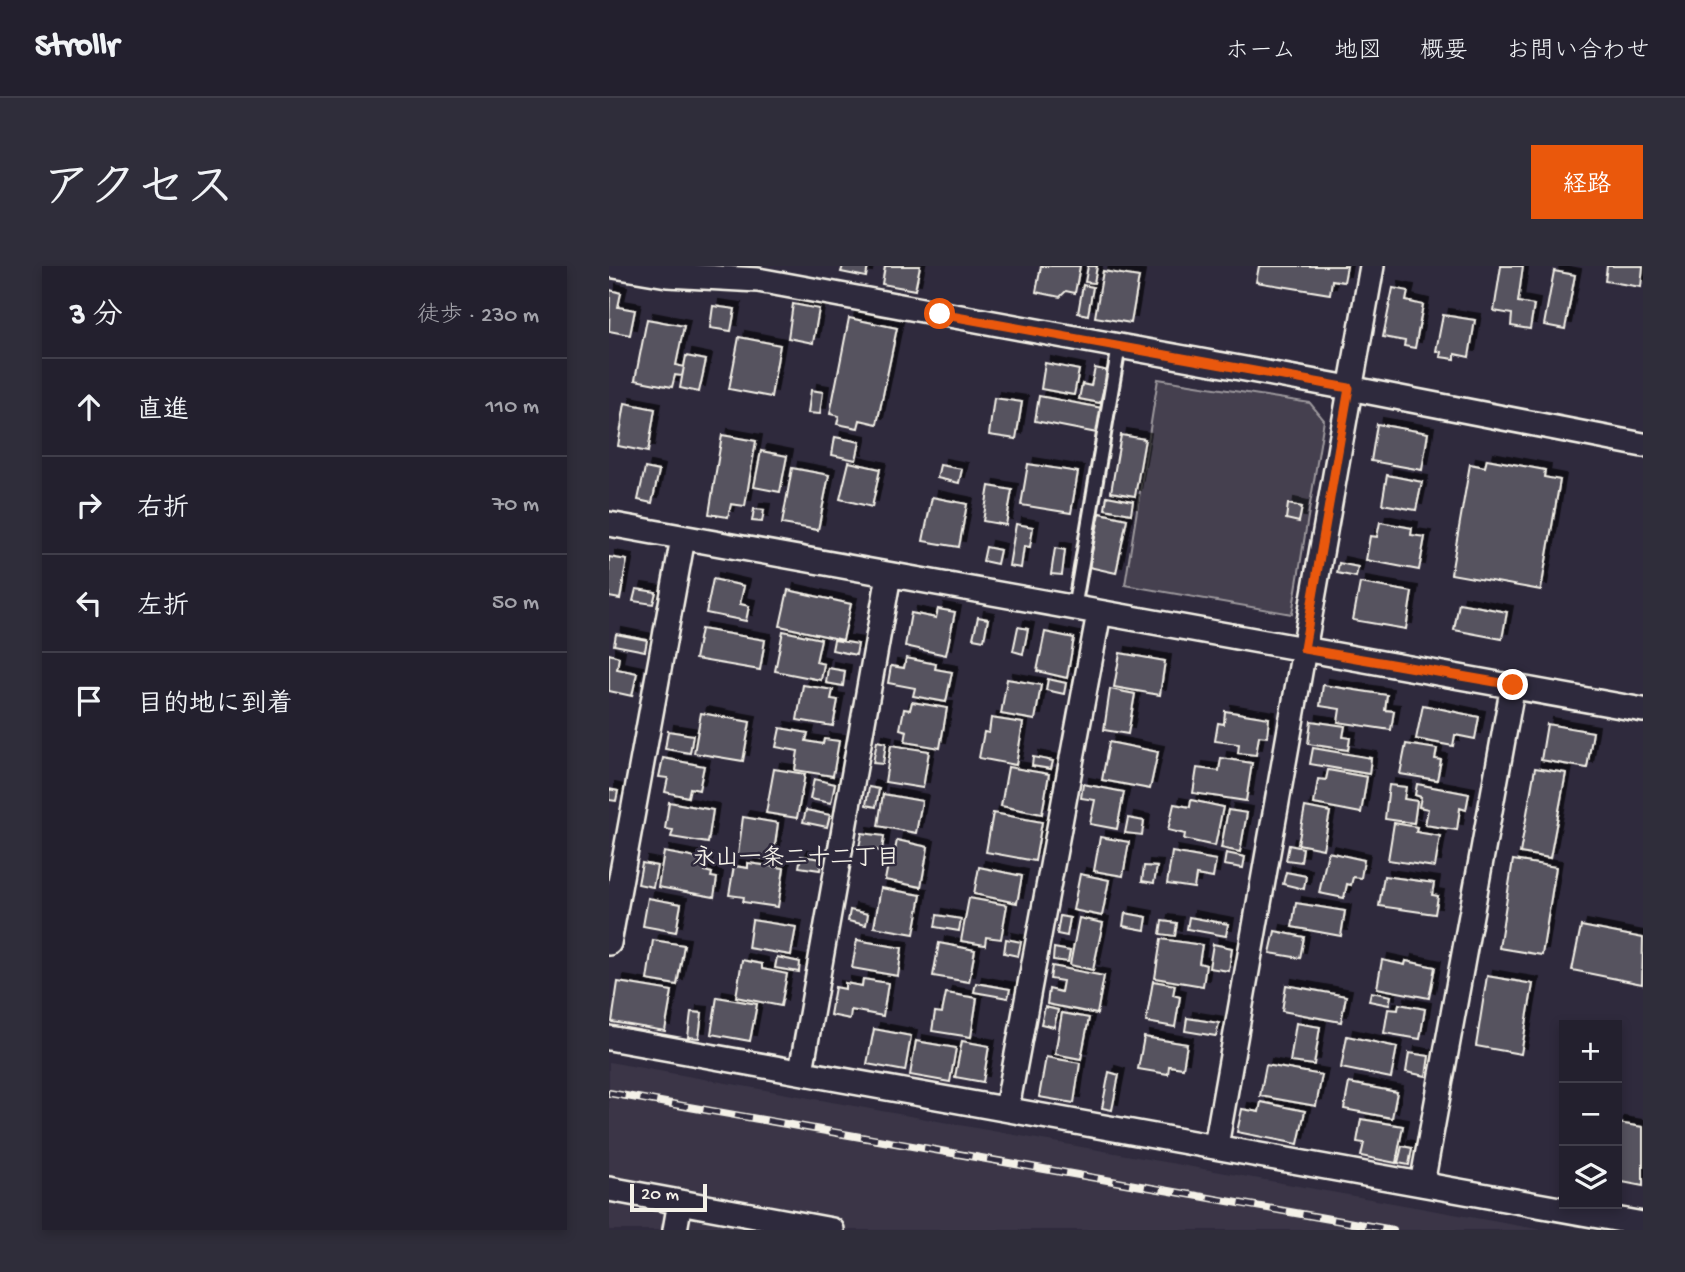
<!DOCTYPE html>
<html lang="ja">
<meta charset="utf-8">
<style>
:root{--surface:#23202e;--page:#2f2d3a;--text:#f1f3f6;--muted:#a3a3aa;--line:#403e4a;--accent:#ea580c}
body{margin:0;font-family:"Gochi Hand","Klee One",sans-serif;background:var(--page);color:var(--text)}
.controls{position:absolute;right:21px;bottom:21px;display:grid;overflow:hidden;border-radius:0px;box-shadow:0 4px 10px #0003}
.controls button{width:63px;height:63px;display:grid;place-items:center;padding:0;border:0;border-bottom:2px solid var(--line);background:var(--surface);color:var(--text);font:35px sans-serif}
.scale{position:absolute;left:21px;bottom:18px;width:77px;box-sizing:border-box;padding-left:7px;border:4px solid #f4f1e8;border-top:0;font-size:19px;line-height:24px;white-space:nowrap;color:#f4f1e8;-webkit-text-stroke:5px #2f2a3d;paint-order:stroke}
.stop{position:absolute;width:21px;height:21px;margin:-16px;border:5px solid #ea580c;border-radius:50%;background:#fff}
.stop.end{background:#ea580c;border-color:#fff;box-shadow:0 2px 7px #0008}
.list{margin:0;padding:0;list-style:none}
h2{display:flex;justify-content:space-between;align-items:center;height:91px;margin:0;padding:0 28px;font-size:30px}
h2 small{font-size:23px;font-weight:400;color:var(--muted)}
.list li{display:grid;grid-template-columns:46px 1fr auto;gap:21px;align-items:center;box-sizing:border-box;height:98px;padding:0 28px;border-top:2px solid var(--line)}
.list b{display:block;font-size:26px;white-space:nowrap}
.list em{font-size:23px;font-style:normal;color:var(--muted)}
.icon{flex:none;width:38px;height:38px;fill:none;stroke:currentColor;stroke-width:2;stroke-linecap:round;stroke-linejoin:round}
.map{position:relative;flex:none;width:1034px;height:964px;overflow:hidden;border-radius:0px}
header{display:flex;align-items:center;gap:42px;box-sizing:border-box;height:98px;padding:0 35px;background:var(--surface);border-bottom:2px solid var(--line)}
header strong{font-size:33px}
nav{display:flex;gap:38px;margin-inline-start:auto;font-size:24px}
.intro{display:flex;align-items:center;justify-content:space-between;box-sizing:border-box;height:168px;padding:0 42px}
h1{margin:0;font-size:49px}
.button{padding:18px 32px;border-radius:0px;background:var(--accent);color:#fff;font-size:24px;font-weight:700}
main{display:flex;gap:42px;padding:0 42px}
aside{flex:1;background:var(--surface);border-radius:0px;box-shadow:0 4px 10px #0003}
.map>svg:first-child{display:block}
.built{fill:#3b3647}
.green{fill:#454050;stroke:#9c989c;stroke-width:2}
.building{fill:#56525f;stroke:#f4f1e8;stroke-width:2;filter:url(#shadow)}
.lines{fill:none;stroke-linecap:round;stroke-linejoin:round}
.service-casing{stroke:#f4f1e8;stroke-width:18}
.minor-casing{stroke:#f4f1e8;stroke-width:28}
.service{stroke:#2f2a3d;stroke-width:12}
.minor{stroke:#2f2a3d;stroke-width:23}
.rail-casing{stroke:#f4f1e8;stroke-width:8}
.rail{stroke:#2f2a3d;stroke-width:5;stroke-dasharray:16;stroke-linecap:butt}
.route{stroke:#ea580c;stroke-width:9}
.labels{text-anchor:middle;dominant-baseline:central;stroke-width:5;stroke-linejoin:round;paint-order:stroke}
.neighbourhood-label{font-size:23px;font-weight:bold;fill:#f4f1e8;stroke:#2f2a3d}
</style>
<header>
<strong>Strollr</strong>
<nav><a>ホーム</a><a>地図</a><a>概要</a><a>お問い合わせ</a></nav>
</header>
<div class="intro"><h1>アクセス</h1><a class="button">経路</a></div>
<main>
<aside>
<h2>3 分<small>徒歩 · 230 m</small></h2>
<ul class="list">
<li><svg class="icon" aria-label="ahead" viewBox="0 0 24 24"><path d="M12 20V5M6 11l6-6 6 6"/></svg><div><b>直進</b></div><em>110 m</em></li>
<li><svg class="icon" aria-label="right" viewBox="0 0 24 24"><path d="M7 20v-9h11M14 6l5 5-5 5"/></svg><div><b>右折</b></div><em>70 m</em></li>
<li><svg class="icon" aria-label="left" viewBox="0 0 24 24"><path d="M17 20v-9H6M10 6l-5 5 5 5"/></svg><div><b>左折</b></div><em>50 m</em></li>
<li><svg class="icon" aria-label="arrive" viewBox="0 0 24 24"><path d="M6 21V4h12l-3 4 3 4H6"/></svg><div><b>目的地に到着</b></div></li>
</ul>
</aside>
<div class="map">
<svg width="1034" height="964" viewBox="0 0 1034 964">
<defs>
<filter id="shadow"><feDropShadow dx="6" dy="-6" stdDeviation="0" flood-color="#0009"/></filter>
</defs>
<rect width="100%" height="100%" fill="#2f2a3d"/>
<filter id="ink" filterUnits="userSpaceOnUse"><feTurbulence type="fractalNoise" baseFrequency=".0143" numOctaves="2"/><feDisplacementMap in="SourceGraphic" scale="14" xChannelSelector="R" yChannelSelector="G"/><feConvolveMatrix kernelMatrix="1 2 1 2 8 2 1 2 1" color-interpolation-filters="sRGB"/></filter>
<g filter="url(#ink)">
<!-- built -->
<path class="built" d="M0,796l934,168h-934z"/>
<!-- green -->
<path class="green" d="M549,113l152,24 14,17 -32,194 -167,-29z"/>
<!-- building -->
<path class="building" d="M234,0h25l-2,11 -25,-5z
M276,0h35l-5,24 -33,-6z
M432,0h39l-5,27 -9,-2 -6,6 -24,-5z
M479,0h9l-3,17 -9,-1z
M650,0h88l-3,16 -12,-2 -2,14 -74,-12z
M892,0h22l-5,36 16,3 -4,24 -19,-3 1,-12 -18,-3z
M998,0h36l-2,21 -36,-6z
M494,5l36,6 -8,46 -36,-6z
M945,5l21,4 -10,54 -21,-4z
M474,19l10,2 -5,28 -10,-2z
M784,22l15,3 -2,10 17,4 -8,43 -11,-2 1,-5 -22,-4z
M1,24l11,3 -3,14 17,3 -5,25 -21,-4z
M184,38l26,5 -6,34 -25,-5z
M104,40l22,3 -4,22 -21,-3z
M834,49l32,5 -6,37 -14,-3v5l-15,-2 1,-5 -5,-1z
M240,52l48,10 -20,96 -17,-4 -2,8 -21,-4 2,-8 -9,-2z
M38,53l37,7 -8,39 8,2 -2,9 -7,-1 -3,12 -37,-7z
M130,71l41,8 -9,52 -42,-8z
M77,90l20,4 -7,32 -19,-4z
M436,97l34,7 -5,25 -33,-6z
M486,102l13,3 -8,32 -21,-4 3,-15 9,2z
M202,124l12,2 -3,22 -12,-1z
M430,130l63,12 -5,25 -62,-12z
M385,132l28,4 -6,37 -27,-4z
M16,137l30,6 -7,43 -30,-6z
M768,158l51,9 -6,37 -51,-9z
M113,169l34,6 -11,65 -14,-2 -3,13 -19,-3z
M512,169l24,4 -10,57 -24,-4z
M226,171l25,5 -4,18 -24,-5z
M152,185l26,5 -7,36 -26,-5z
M878,193l58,11 -1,7 16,3 -19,110 -90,-16 19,-110 15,3z
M240,196l31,7 -8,38 -32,-8z
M419,198l50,8 -7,41 -50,-8z
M331,199l22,4 -3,14 -22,-5z
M36,202l14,3 -7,32 -14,-3z
M183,202l37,7 -11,55 -36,-6z
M778,209l35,7 -6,28 -34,-6z
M380,220l23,4 -6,35 -23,-4z
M498,230l26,5 -2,13 -26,-5z
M323,231l35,7 -8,43 -36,-6z
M679,238l14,3 -3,15 -13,-3z
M145,243l10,1 -2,12 -10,-1z
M491,247l27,6 -11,54 -27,-6z
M771,256l32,6 -1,7 14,2 -6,33 -53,-10 4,-24 7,1z
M407,258l17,3 -3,20 -6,-1 -3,22 -12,-2z
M377,281l14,3 -3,14 -14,-3z
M446,282l10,2 -3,25 -11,-1z
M0,291l18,3 -7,39 -11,-2z
M730,297l19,4 -2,10 -19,-4z
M104,313l31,7 -4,18 9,2 -3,15 -40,-8z
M751,317l52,9 -6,37 -53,-9z
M27,323l20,3 -3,12 -20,-3z
M179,324l63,14 -8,36 -63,-14z
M850,337l48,9 -5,27 -48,-9z
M329,343l17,3 -9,43 -41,-9 6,-33 25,5z
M369,351l10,2 -4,21 -11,-2z
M409,361l10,2 -5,25 -10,-3z
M92,363l64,11 -5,30 -65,-11z
M174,365l38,8 -5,23 8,2 -3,16 -46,-9z
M436,366l29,6 -7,40 -30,-7z
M7,368l31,6 -2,11 -31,-6z
M225,374l24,4 -2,11 -24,-5z
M511,387l45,8 -5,34 -46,-8z
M0,388l10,3 -2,12 20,4 -5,23 -23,-5z
M297,392l30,6 -1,5 17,3 -6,30 -33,-6 2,-8 -27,-5 3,-17 13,2z
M219,402l17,3 -2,15 -17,-3z
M398,413l34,6 -6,35 -34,-6z
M439,413l18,4 -2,11 -18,-4z
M194,419l30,5 -2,9 7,1 -5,26 -36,-6z
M714,419l64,10 -2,15 9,1 -3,19 -53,-8 2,-13 -20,-3z
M501,423l25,5 -7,40 -24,-4z
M303,436l35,6 -7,40 -35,-6 2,-11 -7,-2 4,-20 6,1z
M814,439l56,12 -4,22 -20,-4 -2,11 -37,-7z
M616,445l44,7 -2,19 -8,-1 -3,19 -18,-2 1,-9 -24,-3 3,-18 6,1z
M92,447l49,9 -7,39 -49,-8z
M382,452l32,5 -7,42 -37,-7 5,-26 5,1z
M702,455l34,5 -2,11 7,1 -2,12 -40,-6z
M938,458l46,8 -6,36 -46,-8z
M171,462l28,5 -2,8 17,3 1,-5 15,2 -6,35 -38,-6 3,-19 -22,-4z
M59,465l25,4 -3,18 -25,-4z
M268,475l9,2 -3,21 -10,-1z
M500,476l49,10 -8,37 -48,-9z
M797,478l31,5 -2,10 6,1 -4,20 -37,-6z
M282,479l38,6 -6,37 -38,-6z
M704,482l58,10 -2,16 -59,-10z
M424,491l20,4 -2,8 -19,-3z
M54,492l41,8 -5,24 -9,-2 -2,9 -23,-5 3,-14 -9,-1z
M612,492l31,5 -6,38 -53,-8 4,-25 22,3z
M399,501l41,7 -7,40 -41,-8z
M926,502l31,5 -16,85 -30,-5z
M165,503l31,5 -8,44 -31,-5z
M719,504l39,7 -6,36 -47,-9 4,-25 8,1z
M205,513l21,5 -4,19 -21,-4z
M474,518l41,8 -7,37 -27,-5 5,-24 -14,-2z
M808,518l52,10 -3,16 -6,-2 -3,22 -32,-5 3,-16 -9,-2 2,-10 -6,-2z
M780,519l17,2 -2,12 13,2 -3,22 -29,-4z
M260,521l10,2 -3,18 -10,-2z
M0,523l9,2 -2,10 -7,-1z
M274,528l39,7 -6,32 -38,-7z
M582,534l32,7 -8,39 -31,-7 1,-5 -17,-4 6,-26 16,3z
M60,536l44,8 -5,33 -37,-6 2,-7 -8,-1z
M696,541l25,5 -7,37 -25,-5z
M197,544l24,5 -3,12 -24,-5z
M619,544l19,3 -7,39 -19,-4z
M384,547l49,9 -7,39 -49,-9z
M134,551l35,6 -5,37 -35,-5z
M519,552l16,3 -2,14 -17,-2z
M785,557l23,4 -1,5 24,4 -5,31 -47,-7z
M253,567l22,3 -2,15 -23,-4z
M491,571l29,5 -6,34 -29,-5z
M288,574l31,7 -7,40 -36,-7 5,-25 4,1z
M680,579l14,3 -2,14 -15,-2z
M55,586l43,8 -2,11 7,2 -1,4 6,1 -3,19 -56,-10z
M563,586l44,8 -3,18 -17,-3 -2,13 -27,-4z
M719,586l36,8 -3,18 -8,-1 -2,8 -4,-1 -3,14 -25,-5z
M617,587l19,4 -2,11 -19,-3z
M192,590l21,3 -2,11 -21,-3z
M904,594l43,7 -14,88 -43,-7z
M33,597l15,3 -4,21 -15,-3z
M139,597l36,5 -6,39 -35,-5 1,-5 -15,-2 5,-29 14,2z
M535,600l13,1 -3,16 -12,-2z
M370,601l43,9 -5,27 -43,-9z
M677,606l20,4 -2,13 -21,-5z
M471,608l29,6 -7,36 -29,-6z
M775,610l50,7 -2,12 6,1 -3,18 -56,-8z
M272,622l40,7 -7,39 -40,-7z
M39,632l33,6 -5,28 -33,-6z
M360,632l38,7 -6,34 -15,-2 -1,8 -24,-4z
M687,637l49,8 -4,25 -49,-9z
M241,644l18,4 -2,11 -18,-4z
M516,647l22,4 -2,13 -22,-4z
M328,649l24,4 -2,12 -24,-4z
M451,650l10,2 -3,18 -10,-2z
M580,651l39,7 -2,12 -39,-7z
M470,652l24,5 -10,47 -23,-5z
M143,654l44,7 -5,28 -43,-7z
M553,655l15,2 -2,13 -15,-2z
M972,660l62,12 -1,46 -70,-14z
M666,665l29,6 -4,21 -30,-5z
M397,673l15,3 -3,14 -14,-3z
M552,673l41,6 -3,18 7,2 -3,21 -48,-8z
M44,674l31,5 -7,40 -30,-5z
M248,674l45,8 -4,28 -46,-8z
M330,677l36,7 -6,32 -36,-6z
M604,678l19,4 -3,23 -20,-3z
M445,682l16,3 -2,11 -15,-2z
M168,691l23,5 -1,10 -24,-4z
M133,694l20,4v5l25,5 -6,32 -45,-9z
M773,694l23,5 1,-4 29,6 -6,31 -52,-10z
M443,700l52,10 -7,38 -50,-10 2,-15 12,3 2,-11 -13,-2z
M878,710l46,8 -12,70 -45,-8z
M254,713l25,4 -5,33 -32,-6 -1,9 -20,-4 5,-28 10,2v-6l17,3z
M544,715l22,4 -2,10 7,2 -5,30 -29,-5z
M9,716l54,9 -7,40 -53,-9z
M367,717l34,6 -2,9 -34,-6z
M677,719l60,11 -5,26 -59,-11z
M762,726l20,4 -2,9 -20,-4z
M337,727l31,5 -6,39 -39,-6 3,-19 7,1z
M108,731l40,7 -7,37 -39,-7z
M790,738l26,5 -5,30 -36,-6 4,-24 10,1z
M436,741l13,3 -4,17 -13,-3z
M82,746l11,1 -3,25 -11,-1z
M453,747l27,5 -8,41 -26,-5z
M578,752l32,5 -3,13 -31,-5z
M687,757l24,4 -6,38 -24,-3z
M265,763l37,7 -6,35 -38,-7z
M738,770l50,11 -6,31 -50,-10z
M535,771l43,7 -4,24 -14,-2 -1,8 -30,-5z
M307,775l40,7 -6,34 -40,-7z
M353,775l27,5 -6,36 -28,-5z
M800,787l20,3 -3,20 -20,-4z
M437,791l34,6 -6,40 -35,-6z
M657,799l56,10 -6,31 -56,-10z
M500,806l10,3 -7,35 -10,-2z
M740,817l48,9 -5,26 -48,-9z
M652,836l44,9 -7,33 -61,-12 5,-23 17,3z
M752,853l42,7 -7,37 -35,-7 3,-13 -7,-1z
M1009,857l25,4v59l-26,-5z
M793,880l10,2 -3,17 -11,-2z"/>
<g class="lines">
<defs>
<path id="service" d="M465,343l45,-263"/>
<path id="minor" d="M5,0l53,9 91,5 591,108 294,57
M0,258l1034,186
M0,677l74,-405
M0,772l1034,186
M192,805l88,-496
M398,842l92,-495
M607,880l156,-880
M813,918l91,-499
M0,923l223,41
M66,964l5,-28"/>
</defs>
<!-- service casing -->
<use href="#service" class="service-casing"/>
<!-- minor casing -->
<use href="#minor" class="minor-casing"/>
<!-- service -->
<use href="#service" class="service"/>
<!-- minor -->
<use href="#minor" class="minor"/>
<defs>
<path id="rail" d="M0,827l784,137"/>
</defs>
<!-- rail casing -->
<use href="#rail" class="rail-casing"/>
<!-- rail -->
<use href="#rail" class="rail"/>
</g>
</g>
<g class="lines" filter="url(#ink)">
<!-- route -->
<path class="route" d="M331,48l409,74 -45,261 209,36"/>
</g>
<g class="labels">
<!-- neighbourhood labels -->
<g class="neighbourhood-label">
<text x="187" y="593">永山一条二十二丁目</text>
</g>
</g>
</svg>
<div class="controls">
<button>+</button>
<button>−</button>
<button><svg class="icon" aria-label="layers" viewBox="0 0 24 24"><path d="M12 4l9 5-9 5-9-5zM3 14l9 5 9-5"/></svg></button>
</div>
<div class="scale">20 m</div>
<div class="stop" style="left:331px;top:48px"></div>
<div class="stop end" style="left:904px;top:419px"></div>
</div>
</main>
